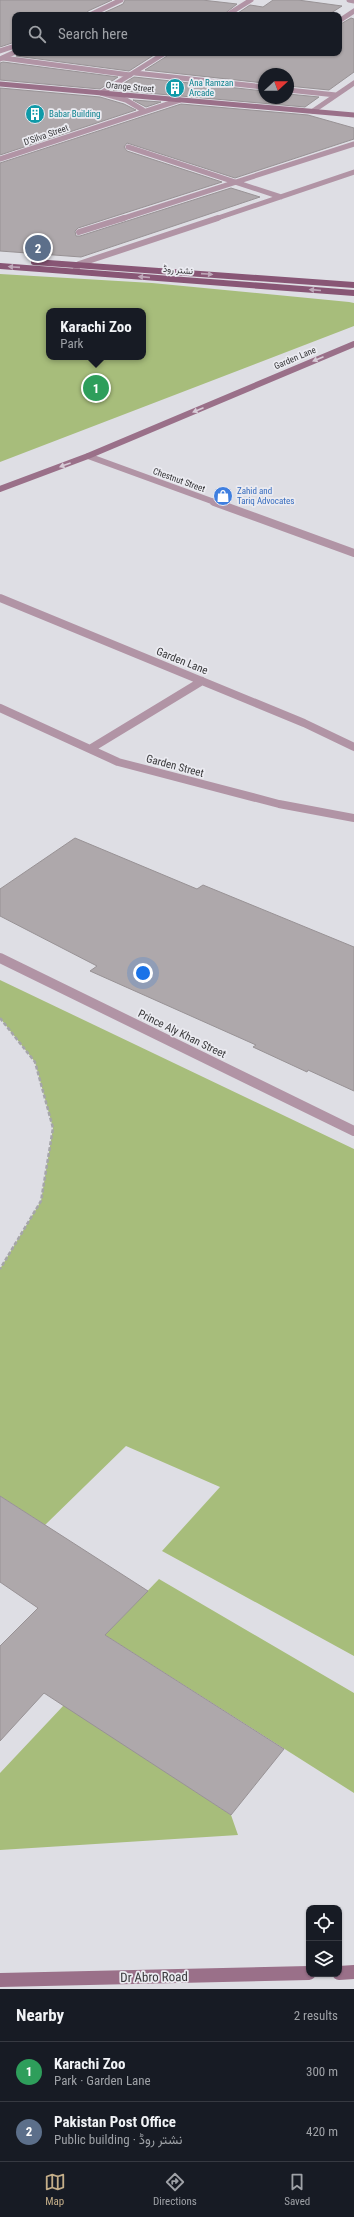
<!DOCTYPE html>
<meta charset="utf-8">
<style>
:root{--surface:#171b24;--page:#242831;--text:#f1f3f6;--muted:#9ea1a6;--line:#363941;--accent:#c4ae89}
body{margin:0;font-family:"Roboto Condensed",Vazirmatn,sans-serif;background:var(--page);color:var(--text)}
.controls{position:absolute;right:12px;bottom:12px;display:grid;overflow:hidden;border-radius:8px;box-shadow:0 1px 3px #0004}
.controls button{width:36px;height:36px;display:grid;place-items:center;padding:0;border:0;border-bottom:1px solid var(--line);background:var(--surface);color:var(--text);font:20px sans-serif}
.compass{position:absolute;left:258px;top:68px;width:36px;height:36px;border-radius:50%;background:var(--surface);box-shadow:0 1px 3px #0004;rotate:69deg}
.you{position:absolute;left:143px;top:973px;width:14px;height:14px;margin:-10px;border:3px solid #fff;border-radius:50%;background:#1a73e8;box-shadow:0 0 0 6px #1a73e833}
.badge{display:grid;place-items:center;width:26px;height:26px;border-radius:50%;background:var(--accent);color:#fff;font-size:13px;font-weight:700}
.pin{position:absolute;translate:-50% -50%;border:2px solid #fff;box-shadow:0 1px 4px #0006}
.popup{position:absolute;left:46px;top:308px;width:100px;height:52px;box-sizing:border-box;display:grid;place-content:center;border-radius:8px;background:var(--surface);filter:drop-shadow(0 1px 3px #0005);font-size:13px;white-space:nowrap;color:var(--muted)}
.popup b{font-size:15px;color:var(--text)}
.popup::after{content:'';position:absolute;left:50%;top:100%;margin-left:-8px;border:8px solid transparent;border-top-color:var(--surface)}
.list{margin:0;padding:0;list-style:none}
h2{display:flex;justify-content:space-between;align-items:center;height:52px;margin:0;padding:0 16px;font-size:17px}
h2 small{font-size:13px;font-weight:400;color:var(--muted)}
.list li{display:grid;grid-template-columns:26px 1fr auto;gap:12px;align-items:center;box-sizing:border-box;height:60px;padding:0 16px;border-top:1px solid var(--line)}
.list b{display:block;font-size:15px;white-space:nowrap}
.list p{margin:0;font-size:13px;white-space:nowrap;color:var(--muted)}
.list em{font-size:13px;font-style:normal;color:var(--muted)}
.icon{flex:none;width:22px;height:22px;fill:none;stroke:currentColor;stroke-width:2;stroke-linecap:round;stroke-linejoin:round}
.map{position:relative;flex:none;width:354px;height:1989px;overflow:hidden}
.search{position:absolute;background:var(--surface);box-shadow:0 1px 3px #0004;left:12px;right:12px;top:12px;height:44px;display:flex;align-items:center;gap:10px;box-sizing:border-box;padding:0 14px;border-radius:8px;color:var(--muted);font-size:15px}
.sheet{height:172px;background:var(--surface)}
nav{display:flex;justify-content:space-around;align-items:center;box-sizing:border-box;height:56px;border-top:1px solid var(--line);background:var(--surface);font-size:11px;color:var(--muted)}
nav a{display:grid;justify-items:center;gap:2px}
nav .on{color:var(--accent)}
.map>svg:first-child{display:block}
.green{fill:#a7bd7b;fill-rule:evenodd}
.building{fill:#aea8ab;stroke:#989295}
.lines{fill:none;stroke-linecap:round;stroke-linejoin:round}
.path{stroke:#a5a5a9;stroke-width:2.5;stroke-dasharray:4 2;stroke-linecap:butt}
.lane{stroke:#b194a5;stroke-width:5}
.street-far3{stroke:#b194a5;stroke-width:5}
.street-far2{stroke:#b194a5;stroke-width:6}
.street-far1{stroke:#b194a5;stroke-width:8}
.street{stroke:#b194a5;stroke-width:10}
.secondary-far2{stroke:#9a7089;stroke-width:5}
.secondary-far1{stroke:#9a7089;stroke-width:6}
.secondary{stroke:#9a7089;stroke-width:14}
.primary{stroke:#885675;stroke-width:6}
.oneway{fill:#bea8b9}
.oneway2{fill:#d7ccd7}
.labels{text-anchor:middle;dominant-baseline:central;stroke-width:3.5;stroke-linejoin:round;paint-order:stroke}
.far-culture-label{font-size:9px;fill:#0d838f;stroke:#ebebf1;text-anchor:start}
.far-street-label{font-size:9px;fill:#38383a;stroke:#ebebf1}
.far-shop-label{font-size:9px;fill:#366cbe;stroke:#ebebf1;text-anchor:start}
.street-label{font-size:11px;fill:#38383a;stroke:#ebebf1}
.near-street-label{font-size:13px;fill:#38383a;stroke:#ebebf1}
</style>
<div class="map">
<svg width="354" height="1989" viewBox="0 0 354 1989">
<rect width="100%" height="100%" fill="#dedee4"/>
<!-- green -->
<path class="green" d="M0,274l152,9 197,19 5,1v23l-354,136zM49,311h94v46h-94z
M0,980l354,169v507l-192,-105 58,-64 -94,-41 -81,79 -45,-29v-227l41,-68 12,-73 -18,-66 -35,-44z
M159,1579l195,114v100l-249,-158z
M64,1705l167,110 7,20 -238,15v-77z"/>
<!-- building -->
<path class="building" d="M0,0h112l-24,11 -2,4h-71v27l-15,5z
M125,0h77l35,4 -14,11h-124l24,-11z
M273,0h25l44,6 -14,9h-93l15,-10 13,2z
M351,18l3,1v53l-25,18 -41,-4v-12h-24v9l-119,-13 22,-14 2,-3h170v-28z
M19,53h138l-28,18 -113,-15z
M3,62l115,15 -18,12 -100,-9v-17z
M134,77l130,14v7h24v-4l31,3 -14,10 -192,-17z
M0,88l100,9 24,7 12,6 -136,45z
M133,100l28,2 -15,5z
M181,104l127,11 46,13v11l-119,39 -108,-35 -3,4 3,4 95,31 -144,46 -3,3 1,5h4l151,-48 29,9 -179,60 -81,-6v-88z
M75,838l122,51 6,-4 151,62v144l-46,-21 -1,2 -54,-25 3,-2 -166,-74 7,-5 -97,-50v-27z
M0,1496l148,95 -43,44 179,114 -53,66 -187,-122 -44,48v-95l38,-38 -38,-26z"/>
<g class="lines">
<!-- path -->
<path class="path" d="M0,1018l35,44 18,66 -12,73 -41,68"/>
<!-- lane -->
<path class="lane" d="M3,58l127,17"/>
<!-- street-far3 -->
<path class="street-far3" d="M349,0l5,1
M90,15l31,-15
M227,15l24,-15
M339,21l15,-10
M0,51l15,-5
M0,59l15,-7
M135,73l129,14
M288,90l48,5
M101,93l64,-40
M101,93l25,7 17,10
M313,111l41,-28
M128,147l153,50
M0,159l180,-59
M121,219l233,-75
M215,219l139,-47"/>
<!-- street-far2 -->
<path class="street-far2" d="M79,232l45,-14
M75,271l4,-7 139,-46
M88,456l129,47"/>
<!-- street-far1 -->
<path class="street-far1" d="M214,502l140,51
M0,598l304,125 50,24
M0,708l118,54 161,42 75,14
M90,749l112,-68"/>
<!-- street -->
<path class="street" d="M0,958l354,173"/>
<!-- secondary-far2 -->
<path class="secondary-far2" d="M0,84l354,31"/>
<!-- secondary-far1 -->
<path class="secondary-far1" d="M0,489l88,-33 266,-112"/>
<!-- secondary -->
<path class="secondary" d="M339,1973l15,-1
M0,1980l309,-7"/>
<!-- primary -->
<path class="primary" d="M34,262l320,23
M0,266l354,27"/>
</g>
<!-- one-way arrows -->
<defs><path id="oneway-solid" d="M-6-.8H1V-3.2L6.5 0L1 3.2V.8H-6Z"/></defs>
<g class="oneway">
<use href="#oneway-solid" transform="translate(14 267) rotate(-176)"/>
<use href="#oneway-solid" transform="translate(207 274) rotate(4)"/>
<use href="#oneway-solid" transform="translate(144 277) rotate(-175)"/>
<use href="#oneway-solid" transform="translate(315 290) rotate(-175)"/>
</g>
<g class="oneway2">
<use href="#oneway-solid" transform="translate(318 359) rotate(157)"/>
<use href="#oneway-solid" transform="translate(198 410) rotate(157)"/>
<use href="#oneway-solid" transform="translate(65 465) rotate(160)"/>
</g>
<!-- icons -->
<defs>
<symbol id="building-disc" viewBox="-11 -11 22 22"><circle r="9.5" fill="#0f9aa8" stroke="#ebebf1"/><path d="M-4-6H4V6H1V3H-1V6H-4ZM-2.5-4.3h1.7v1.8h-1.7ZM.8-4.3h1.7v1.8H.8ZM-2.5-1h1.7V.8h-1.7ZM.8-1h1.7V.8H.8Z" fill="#fff"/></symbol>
<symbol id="shop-disc" viewBox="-11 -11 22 22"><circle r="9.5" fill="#3f7fe0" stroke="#ebebf1"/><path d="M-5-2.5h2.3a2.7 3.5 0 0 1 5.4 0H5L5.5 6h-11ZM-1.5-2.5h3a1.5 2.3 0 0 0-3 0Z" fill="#fff"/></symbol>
</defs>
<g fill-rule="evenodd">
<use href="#building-disc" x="164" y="77" width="22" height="22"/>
<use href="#building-disc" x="24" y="103" width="22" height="22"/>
<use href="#shop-disc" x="212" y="485" width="22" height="22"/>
</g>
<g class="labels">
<!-- far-culture labels -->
<g class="far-culture-label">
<text x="189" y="83">Ana Ramzan<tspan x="189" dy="10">Arcade</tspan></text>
<text x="49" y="114">Babar Building</text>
</g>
<!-- far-street labels -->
<g class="far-street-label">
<text transform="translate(130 87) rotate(5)">Orange Street</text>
<text transform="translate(46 135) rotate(-19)">D'Silva Street</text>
<text transform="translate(178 270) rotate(5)">نشتر روڈ</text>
<text transform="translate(295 358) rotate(-23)">Garden Lane</text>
<text transform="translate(179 480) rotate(20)">Chestnut Street</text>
</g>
<!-- far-shop labels -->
<g class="far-shop-label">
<text x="237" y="491">Zahid and<tspan x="237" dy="10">Tariq Advocates</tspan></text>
</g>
<!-- street labels -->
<g class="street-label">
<text transform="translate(182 661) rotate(22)">Garden Lane</text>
<text transform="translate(175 766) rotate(15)">Garden Street</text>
<text transform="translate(182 1034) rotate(26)">Prince Aly Khan Street</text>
</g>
<!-- near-street labels -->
<g class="near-street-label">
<text transform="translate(154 1977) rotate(-1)">Dr Abro Road</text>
</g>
</g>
</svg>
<div class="controls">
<button><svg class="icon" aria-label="locate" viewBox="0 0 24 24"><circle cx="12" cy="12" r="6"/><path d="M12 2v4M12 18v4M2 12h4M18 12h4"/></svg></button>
<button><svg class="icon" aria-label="layers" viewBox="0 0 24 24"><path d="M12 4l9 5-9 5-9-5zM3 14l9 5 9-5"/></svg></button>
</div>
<svg class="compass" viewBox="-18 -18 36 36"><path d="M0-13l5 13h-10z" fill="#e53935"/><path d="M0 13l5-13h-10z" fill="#9ea1a6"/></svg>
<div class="you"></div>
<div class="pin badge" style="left:96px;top:388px;background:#2e9e5b">1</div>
<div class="popup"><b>Karachi Zoo</b>Park</div>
<div class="pin badge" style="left:38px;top:248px;background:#5c6f8a">2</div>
<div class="search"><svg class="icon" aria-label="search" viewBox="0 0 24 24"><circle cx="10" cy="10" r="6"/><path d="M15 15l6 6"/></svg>Search here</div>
</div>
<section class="sheet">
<h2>Nearby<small>2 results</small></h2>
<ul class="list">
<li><span class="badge" style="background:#2e9e5b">1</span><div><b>Karachi Zoo</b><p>Park · Garden Lane</p></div><em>300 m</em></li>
<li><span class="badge" style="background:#5c6f8a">2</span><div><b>Pakistan Post Office</b><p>Public building · نشتر روڈ</p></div><em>420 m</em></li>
</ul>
</section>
<nav>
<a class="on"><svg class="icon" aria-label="map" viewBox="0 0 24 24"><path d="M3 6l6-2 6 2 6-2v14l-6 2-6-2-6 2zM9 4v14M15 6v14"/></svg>Map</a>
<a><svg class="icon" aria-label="directions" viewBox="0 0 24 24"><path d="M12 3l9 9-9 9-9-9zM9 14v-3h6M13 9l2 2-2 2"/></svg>Directions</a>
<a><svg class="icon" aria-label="saved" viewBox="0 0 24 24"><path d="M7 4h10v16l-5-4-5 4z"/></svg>Saved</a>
</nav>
